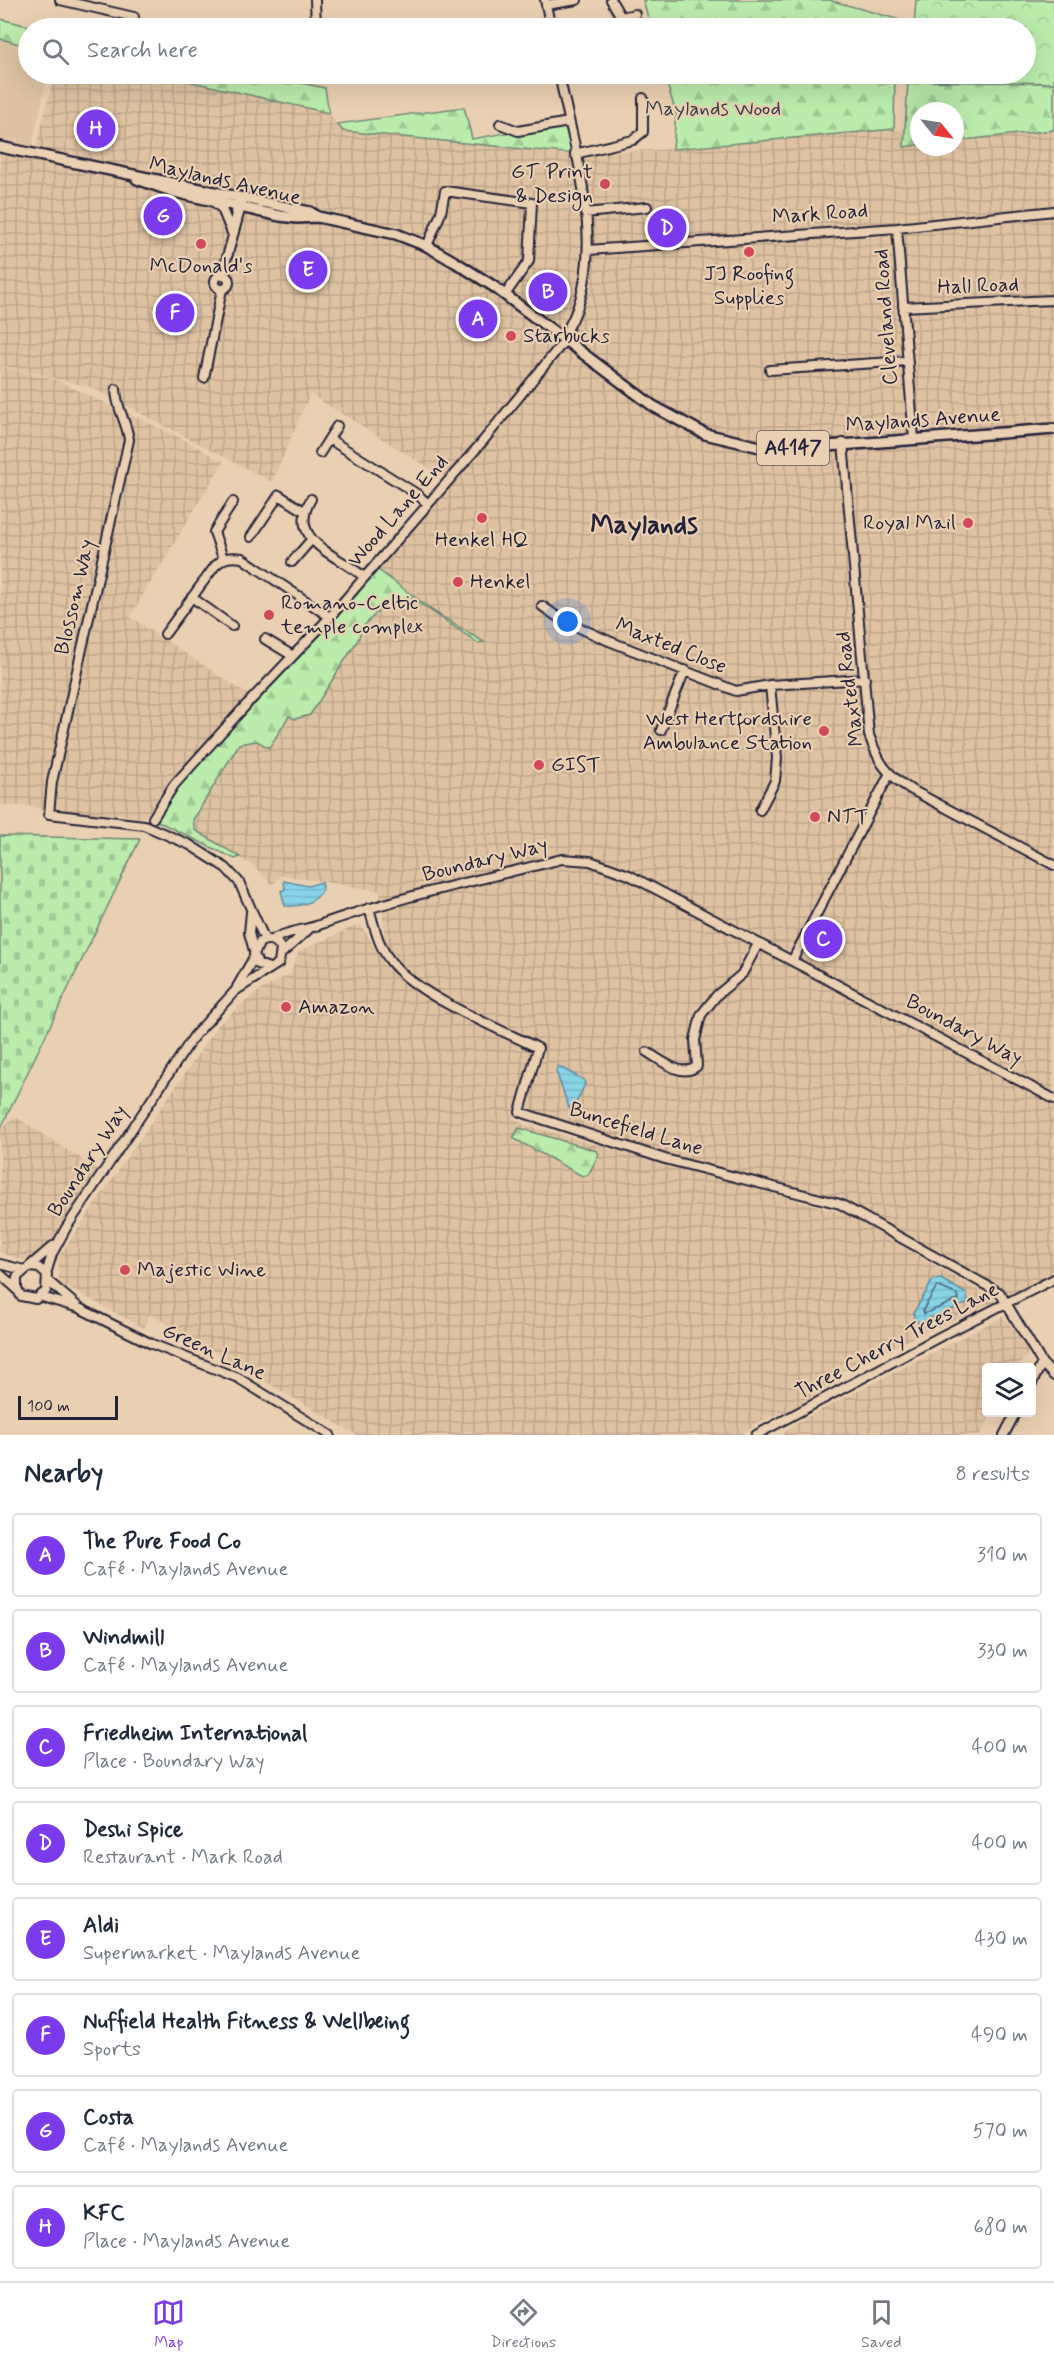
<!DOCTYPE html>
<meta charset="utf-8">
<style>
:root{--surface:#fff;--page:#f6f6f7;--text:#1f2937;--muted:#747a83;--line:#e0e1e3;--accent:#7c3aed}
body{margin:0;font-family:Mynerve,sans-serif;background:var(--page);color:var(--text)}
.controls{position:absolute;right:18px;bottom:18px;display:grid;overflow:hidden;border-radius:6px;box-shadow:0 6px 24px #0002}
.controls button{width:54px;height:54px;display:grid;place-items:center;padding:0;border:0;border-bottom:2px solid var(--line);background:var(--surface);color:var(--text);font:30px sans-serif}
.compass{position:absolute;left:910px;top:102px;width:54px;height:54px;border-radius:50%;background:var(--surface);box-shadow:0 6px 24px #0002;rotate:120deg}
.scale{position:absolute;left:18px;bottom:15px;width:100px;box-sizing:border-box;padding-left:6px;border:3px solid #22223b;border-top:0;font-size:16px;line-height:21px;white-space:nowrap;color:#22223b;-webkit-text-stroke:4px #ead0b2;paint-order:stroke}
.you{position:absolute;left:568px;top:622px;width:21px;height:21px;margin:-15px;border:4px solid #fff;border-radius:50%;background:#1a73e8;box-shadow:0 0 0 9px #1a73e833}
.badge{display:grid;place-items:center;width:39px;height:39px;border-radius:50%;background:var(--accent);color:#fff;font-size:20px;font-weight:700}
.pin{position:absolute;translate:-50% -50%;border:3px solid #fff;box-shadow:0 2px 6px #0006}
.list{margin:0;padding:0;list-style:none}
h2{display:flex;justify-content:space-between;align-items:center;height:78px;margin:0;padding:0 24px;font-size:26px}
h2 small{font-size:20px;font-weight:400;color:var(--muted)}
.list li{display:grid;grid-template-columns:39px 1fr auto;gap:18px;align-items:center;box-sizing:border-box;height:84px;margin:0 12px 12px;padding:0 12px;border:2px solid var(--line);border-radius:6px}
.list b{display:block;font-size:22px;white-space:nowrap}
.list p{margin:0;font-size:20px;white-space:nowrap;color:var(--muted)}
.list em{font-size:20px;font-style:normal;color:var(--muted)}
.icon{flex:none;width:33px;height:33px;fill:none;stroke:currentColor;stroke-width:2;stroke-linecap:round;stroke-linejoin:round}
.map{position:relative;flex:none;width:1054px;height:1435px;overflow:hidden}
.search{position:absolute;background:var(--surface);box-shadow:0 6px 24px #0002;left:18px;right:18px;top:18px;height:66px;display:flex;align-items:center;gap:15px;box-sizing:border-box;padding:0 21px;border-radius:33px;color:var(--muted);font-size:22px}
.sheet{height:846px;background:var(--surface)}
nav{display:flex;justify-content:space-around;align-items:center;box-sizing:border-box;height:84px;border-top:2px solid var(--line);background:var(--surface);font-size:16px;color:var(--muted)}
nav a{display:grid;justify-items:center;gap:3px}
nav .on{color:var(--accent)}
.map>svg:first-child{display:block}
.built{fill:#dec2a2}
.industrial{fill:url(#industrial-grid)}
.forest{fill:url(#forest-firs);stroke:#6e8774;stroke-width:1.5}
.cemetery{fill:url(#cemetery-stones);stroke:#6e8774;stroke-width:1.5}
.park{fill:url(#park-crowns);stroke:#6e8774;stroke-width:1.5}
.water{fill:url(#water-rules);stroke:#5f8da2;stroke-width:1.5}
.lines{fill:none;stroke-linecap:round;stroke-linejoin:round}
.shore{stroke:#4b6980;stroke-width:1.5}
.minor-casing{stroke:#22223b;stroke-width:12}
.major-casing{stroke:#22223b;stroke-width:14}
.minor{stroke:#ead0b2;stroke-width:8}
.major{stroke:#ead0b2;stroke-width:9}
.poi-dot{fill:#d1495b;stroke:#ead0b2;stroke-width:2}
.labels{text-anchor:middle;dominant-baseline:central;stroke-width:4.5;stroke-linejoin:round;paint-order:stroke}
.shield{fill:#ead0b2;stroke:#5e565f;stroke-width:1.5}
.shield-label{font-size:20px;font-weight:bold;fill:#22223b}
.park-label{font-size:21px;fill:#39404c;stroke:#ead0b2}
.poi-label{font-size:21px;fill:#22223b;stroke:#ead0b2;text-anchor:start}
.street-label{font-size:21px;fill:#22223b;stroke:#ead0b2}
.district-label{font-size:27px;font-weight:bold;fill:#22223b;stroke:#ead0b2}
</style>
<div class="map">
<svg width="1054" height="1435" viewBox="0 0 1054 1435">
<defs>
<pattern id="industrial-grid" width="8" height="8" patternUnits="userSpaceOnUse" patternTransform="scale(1.5)"><rect width="8" height="8" fill="#dec2a2"/><path d="M0 4h8M4 0v8" fill="none" stroke="#bea68c"/></pattern>
<pattern id="forest-firs" width="22" height="20" patternUnits="userSpaceOnUse" patternTransform="scale(1.5)"><rect width="22" height="20" fill="#bbecac"/><path d="M5 1l3.5 6h-7zM16 11l3.5 6h-7z" fill="#a0ca95"/></pattern>
<pattern id="cemetery-stones" width="16" height="16" patternUnits="userSpaceOnUse" patternTransform="scale(1.5)"><rect width="16" height="16" fill="#bbecac"/><path d="M2 7V4a2 2 0 0 1 4 0v3zM10 15v-3a2 2 0 0 1 4 0v3z" fill="#a0ca95"/></pattern>
<pattern id="park-crowns" width="20" height="18" patternUnits="userSpaceOnUse" patternTransform="scale(1.5)"><rect width="20" height="18" fill="#bbecac"/><path d="M2 6a3 3 0 1 1 6 0M12 15a3 3 0 1 1 6 0" fill="none" stroke="#a0ca95"/></pattern>
<pattern id="water-rules" width="6" height="5" patternUnits="userSpaceOnUse" patternTransform="scale(1.5)"><rect width="6" height="5" fill="#88d4e7"/><path d="M0 2.5h6" fill="none" stroke="#75b6c7"/></pattern>
</defs>
<rect width="100%" height="100%" fill="#ead0b2"/>
<filter id="ink" filterUnits="userSpaceOnUse"><feTurbulence type="fractalNoise" baseFrequency=".0167" numOctaves="2"/><feDisplacementMap in="SourceGraphic" scale="12" xChannelSelector="R" yChannelSelector="G"/><feConvolveMatrix kernelMatrix="1 2 1 2 8 2 1 2 1" color-interpolation-filters="sRGB"/></filter>
<g filter="url(#ink)">
<!-- built -->
<path class="built" d="M0,39l28,7v28h18l-1,14 -12,53v14l-33,-8z"/>
<!-- industrial -->
<path class="industrial" d="M51,74h106l172,39 14,18 225,23 105,-5 221,-20 10,2 1,16h50v-6l99,-11v1156l-38,18 -11,-12 -164,-92 -220,-58 -93,-34 15,-60 -119,-62 -17,-12 -22,-32 -5,-51 -98,-16 -10,10 -18,-19 -68,-38 52,-85 141,-175 74,-85 -143,-89 -38,88 -182,-95 -90,-22v-218l34,7 17,-65z
M0,366l56,14 129,60 38,22 -93,155 120,79 -107,123 -25,-5h-69l-14,-7 -35,-2z
M360,924l24,37 24,24 124,66 -18,67 8,6 324,90 150,87 -144,64 -51,40 -45,18 -14,12h-385l-207,-121 -6,14 -85,-45 -1,-25 160,-233 36,-31 36,-20 9,-23z
M14,1116l83,53 -47,75 -16,16 -11,1 -23,-9v-121z
M1004,1316l25,36 -11,15 -32,1v44l7,1 -13,22h-197l7,-9z"/>
<!-- forest -->
<path class="forest" d="M643,0h186l68,19v9h-246z
M0,19l38,9h-10v18l-28,-7z
M157,74h102l66,14 4,25z
M664,74h231l-1,55 -221,20 3,-36z
M908,81l146,2v47l-99,11v-30h-36v34l-15,2z
M464,107l8,32 97,-17 6,32 -232,-23 -6,-7z
M377,569l59,44 48,29 -6,1 -66,-45 -10,11 -21,-1 -20,21 -2,9 -49,77 -15,4 -6,-3 -20,32 -12,-7 -18,3 -46,76 2,10 45,27 -5,2 -78,-38 27,-42 164,-174z
M519,1128l78,23 2,3 -11,21 -6,1 -69,-38z"/>
<!-- cemetery -->
<path class="cemetery" d="M0,836l140,3 -140,291z"/>
<!-- park -->
<path class="park" d="M916,0h138v83l-144,-3 1,-6h115v-46h-112z"/>
<!-- water -->
<path class="water" d="M284,881l24,5 14,-4v8c-6,13 -23,17 -37,16l-4,-15 4,-2z
M558,1066l26,14 1,4 -12,26 -4,-2 -13,-37z
M941,1279l26,15 1,9 -49,20 -5,-5v-6l19,-32z"/>
<g class="lines">
<!-- shore -->
<path class="shore" d="M937,1286l21,9 1,4 -35,15 -1,-4z"/>
<defs>
<path id="minor" d="M60,0l74,17
M315,0l1,28
M545,0l6,28
M611,0l10,17 14,-3
M546,5l31,-5
M378,74v1
M559,74c16,80 54,190 3,264
M500,124l18,7 51,-9
M575,154l58,-14 10,-8v-34
M214,202l8,7 10,24
M585,213l62,-6
M233,228l5,-26
M897,228l17,211
M427,246l14,-33 4,-22 87,12 -3,58 -24,34
M588,250l309,-22 157,-17
M222,275l20,-72
M215 282a7 7 0 1 1 14 0a7 7 0 1 1-14 0Z
M903,307l151,-7
M770,370l137,-9
M204,378l18,-89
M116,389c0,19 11,33 13,51l-77,342 -3,32 95,11 46,20 36,23 13,14 26,58
M329,439l88,55 11,10
M843,443l26,292c10,28 16,38 41,54l144,76
M320,453l17,-27
M311,499c-25,42 27,56 53,78
M251,537l28,-42 25,16
M223,558l-9,-26 19,-30
M292,562l19,-22
M193,598l39,28
M542,606l20,14 47,21 127,50 34,-6 95,-6
M165,634l50,-68c9,-9 15,-10 27,-8l88,59
M265,639l28,17
M251,700l79,-83 153,-176 82,-101
M661,730l24,-60
M760,810l15,-29 2,-23 -7,-73
M153,818l21,-33 73,-81
M369,908c5,17 9,37 20,51 25,36 109,69 149,89l-18,64 145,47 175,45 160,89 42,70 12,13
M251,912l-2,21 5,18
M272,940c14,-9 29,-9 44,-14 80,-29 164,-46 246,-67l28,2 39,14 425,224
M282,953l26,-23
M792,961l97,-186
M237,987l17,-30
M647,1052c14,8 35,27 50,14l-2,-26 6,-25 16,-20 25,-21 16,-30
M0,1264l24,6
M29,1267l10,1 8,7 -1,16 -10,8 -15,-3 -4,-7v-12l36,-31
M0,1274l17,15
M46,1274l6,-20 14,-26 128,-192 41,-45 44,-28 2,-14c-4,-9 -12,-11 -21,-7l-6,12 4,10 11,4
M48,1281l28,24
M42,1297l37,11 73,36 86,34 92,57
M1032,1383l10,-20
M756,1435l187,-100 111,-56
M1004,1435l12,-23"/>
<path id="major" d="M0,147l310,65 8,5 78,17 31,12 28,16 38,24 160,120 52,28 55,13 40,1 254,-19
M137,179l37,13 106,24 17,2 21,-1"/>
</defs>
<!-- minor casing -->
<use href="#minor" class="minor-casing"/>
<!-- major casing -->
<use href="#major" class="major-casing"/>
<!-- minor -->
<use href="#minor" class="minor"/>
<!-- major -->
<use href="#major" class="major"/>
</g>
</g>
<!-- markers -->
<g class="poi-dot">
<circle cx="605" cy="184" r="6"/>
<circle cx="201" cy="244" r="6"/>
<circle cx="749" cy="252" r="6"/>
<circle cx="511" cy="336" r="6"/>
<circle cx="482" cy="518" r="6"/>
<circle cx="968" cy="523" r="6"/>
<circle cx="458" cy="582" r="6"/>
<circle cx="269" cy="615" r="6"/>
<circle cx="824" cy="731" r="6"/>
<circle cx="539" cy="765" r="6"/>
<circle cx="815" cy="817" r="6"/>
<circle cx="286" cy="1007" r="6"/>
<circle cx="125" cy="1270" r="6"/>
</g>
<g class="labels">
<!-- shield labels -->
<rect class="shield" x="757" y="431" width="72" height="34" rx="4.5"/>
<g class="shield-label">
<text x="793" y="448">A4147</text>
</g>
<!-- park labels -->
<g class="park-label">
<text x="713" y="109">Maylands Wood</text>
</g>
<!-- poi labels -->
<g class="poi-label">
<text x="593" y="172" text-anchor="end">GT Print<tspan x="593" dy="24">&amp; Design</tspan></text>
<text x="201" y="266" text-anchor="middle">McDonald's</text>
<text x="749" y="274" text-anchor="middle">JJ Roofing<tspan x="749" dy="24">Supplies</tspan></text>
<text x="523" y="336">Starbucks</text>
<text x="956" y="523" text-anchor="end">Royal Mail</text>
<text x="482" y="540" text-anchor="middle">Henkel HQ</text>
<text x="470" y="582">Henkel</text>
<text x="281" y="603">Romano-Celtic<tspan x="281" dy="24">temple complex</tspan></text>
<text x="812" y="719" text-anchor="end">West Hertfordshire<tspan x="812" dy="24">Ambulance Station</tspan></text>
<text x="551" y="765">GIST</text>
<text x="827" y="817">NTT</text>
<text x="298" y="1007">Amazon</text>
<text x="137" y="1270">Majestic Wine</text>
</g>
<!-- street labels -->
<g class="street-label">
<text transform="translate(225 181) rotate(13)">Maylands Avenue</text>
<text transform="translate(820 214) rotate(-4)">Mark Road</text>
<text transform="translate(978 286) rotate(-2)">Hall Road</text>
<text transform="translate(886 317) rotate(-94)">Cleveland Road</text>
<text transform="translate(923 420) rotate(-4)">Maylands Avenue</text>
<text transform="translate(398 511) rotate(-49)">Wood Lane End</text>
<text transform="translate(75 597) rotate(-77)">Blossom Way</text>
<text transform="translate(671 646) rotate(22)">Maxted Close</text>
<text transform="translate(850 689) rotate(-97)">Maxted Road</text>
<text transform="translate(485 860) rotate(-14)">Boundary Way</text>
<text transform="translate(964 1030) rotate(28)">Boundary Way</text>
<text transform="translate(636 1129) rotate(17)">Buncefield Lane</text>
<text transform="translate(88 1161) rotate(-57)">Boundary Way</text>
<text transform="translate(897 1341) rotate(-28)">Three Cherry Trees Lane</text>
<text transform="translate(214 1352) rotate(24)">Green Lane</text>
</g>
<!-- district labels -->
<g class="district-label">
<text x="644" y="525">Maylands</text>
</g>
</g>
</svg>
<div class="controls">
<button><svg class="icon" aria-label="layers" viewBox="0 0 24 24"><path d="M12 4l9 5-9 5-9-5zM3 14l9 5 9-5"/></svg></button>
</div>
<svg class="compass" viewBox="-18 -18 36 36"><path d="M0-13l5 13h-10z" fill="#e53935"/><path d="M0 13l5-13h-10z" fill="#747a83"/></svg>
<div class="scale">100 m</div>
<div class="you"></div>
<div class="pin badge" style="left:478px;top:319px">A</div>
<div class="pin badge" style="left:548px;top:292px">B</div>
<div class="pin badge" style="left:823px;top:939px">C</div>
<div class="pin badge" style="left:667px;top:228px">D</div>
<div class="pin badge" style="left:308px;top:270px">E</div>
<div class="pin badge" style="left:175px;top:313px">F</div>
<div class="pin badge" style="left:163px;top:216px">G</div>
<div class="pin badge" style="left:96px;top:129px">H</div>
<div class="search"><svg class="icon" aria-label="search" viewBox="0 0 24 24"><circle cx="10" cy="10" r="6"/><path d="M15 15l6 6"/></svg>Search here</div>
</div>
<section class="sheet">
<h2>Nearby<small>8 results</small></h2>
<ul class="list">
<li><span class="badge">A</span><div><b>The Pure Food Co</b><p>Café · Maylands Avenue</p></div><em>310 m</em></li>
<li><span class="badge">B</span><div><b>Windmill</b><p>Café · Maylands Avenue</p></div><em>330 m</em></li>
<li><span class="badge">C</span><div><b>Friedheim International</b><p>Place · Boundary Way</p></div><em>400 m</em></li>
<li><span class="badge">D</span><div><b>Deshi Spice</b><p>Restaurant · Mark Road</p></div><em>400 m</em></li>
<li><span class="badge">E</span><div><b>Aldi</b><p>Supermarket · Maylands Avenue</p></div><em>430 m</em></li>
<li><span class="badge">F</span><div><b>Nuffield Health Fitness &amp; Wellbeing</b><p>Sports</p></div><em>490 m</em></li>
<li><span class="badge">G</span><div><b>Costa</b><p>Café · Maylands Avenue</p></div><em>570 m</em></li>
<li><span class="badge">H</span><div><b>KFC</b><p>Place · Maylands Avenue</p></div><em>680 m</em></li>
</ul>
</section>
<nav>
<a class="on"><svg class="icon" aria-label="map" viewBox="0 0 24 24"><path d="M3 6l6-2 6 2 6-2v14l-6 2-6-2-6 2zM9 4v14M15 6v14"/></svg>Map</a>
<a><svg class="icon" aria-label="directions" viewBox="0 0 24 24"><path d="M12 3l9 9-9 9-9-9zM9 14v-3h6M13 9l2 2-2 2"/></svg>Directions</a>
<a><svg class="icon" aria-label="saved" viewBox="0 0 24 24"><path d="M7 4h10v16l-5-4-5 4z"/></svg>Saved</a>
</nav>
